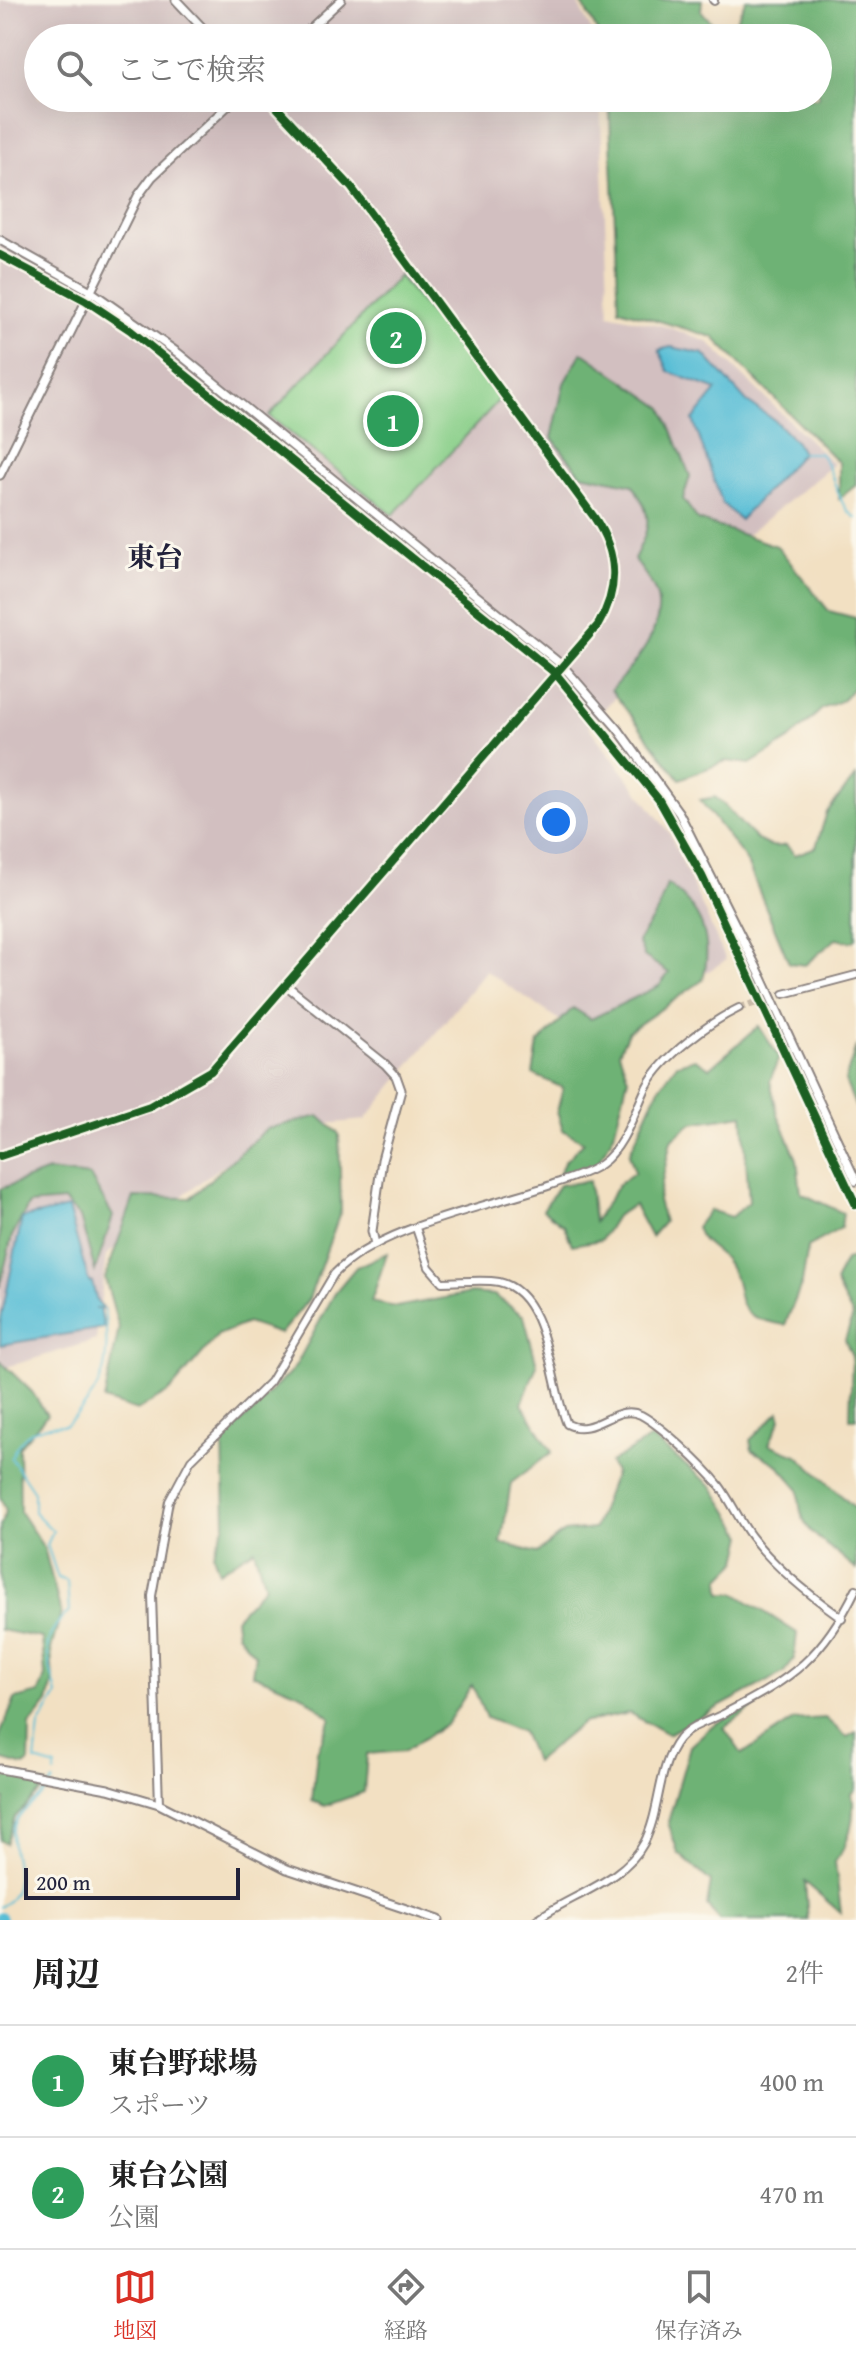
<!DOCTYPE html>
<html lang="ja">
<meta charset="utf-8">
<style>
:root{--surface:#fff;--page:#f2f2f2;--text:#222;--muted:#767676;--line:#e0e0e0;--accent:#d93025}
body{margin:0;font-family:"Gentium Book Plus","Noto Serif JP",serif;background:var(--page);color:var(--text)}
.scale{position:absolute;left:24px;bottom:20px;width:216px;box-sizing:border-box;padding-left:8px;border:4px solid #22223b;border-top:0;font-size:22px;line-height:28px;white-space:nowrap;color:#22223b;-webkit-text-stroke:6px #fbf7ec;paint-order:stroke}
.you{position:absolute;left:556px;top:822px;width:28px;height:28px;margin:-20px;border:6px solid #fff;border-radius:50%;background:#1a73e8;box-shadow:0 0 0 12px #1a73e833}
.badge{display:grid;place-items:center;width:52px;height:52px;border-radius:50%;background:var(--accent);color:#fff;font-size:26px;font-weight:700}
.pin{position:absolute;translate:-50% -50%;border:4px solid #fff;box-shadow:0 2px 8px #0006}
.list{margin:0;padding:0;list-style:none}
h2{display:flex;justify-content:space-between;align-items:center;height:104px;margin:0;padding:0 32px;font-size:34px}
h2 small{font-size:26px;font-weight:400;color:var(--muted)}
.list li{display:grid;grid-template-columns:52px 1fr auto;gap:24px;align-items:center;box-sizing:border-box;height:112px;padding:0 32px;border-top:2px solid var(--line)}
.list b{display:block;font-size:30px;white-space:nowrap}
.list p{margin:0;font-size:26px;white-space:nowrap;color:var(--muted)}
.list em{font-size:26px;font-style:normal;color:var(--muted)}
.icon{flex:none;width:44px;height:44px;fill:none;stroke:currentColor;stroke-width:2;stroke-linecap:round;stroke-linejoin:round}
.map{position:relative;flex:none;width:856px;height:1920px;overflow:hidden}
.search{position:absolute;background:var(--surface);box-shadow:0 8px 32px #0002;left:24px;right:24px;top:24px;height:88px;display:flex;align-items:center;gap:20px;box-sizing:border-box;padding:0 28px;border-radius:44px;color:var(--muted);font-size:30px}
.sheet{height:328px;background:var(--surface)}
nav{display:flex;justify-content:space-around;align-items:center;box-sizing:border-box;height:112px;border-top:2px solid var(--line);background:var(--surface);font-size:22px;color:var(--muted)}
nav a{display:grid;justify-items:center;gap:4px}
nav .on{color:var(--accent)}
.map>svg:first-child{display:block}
.industrial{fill:#d2bfc0}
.green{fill:#89cf89;stroke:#567862;stroke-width:2}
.forest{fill:#6eb275;stroke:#486a58;stroke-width:2}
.water{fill:#58bed6;stroke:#3d7088;stroke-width:2}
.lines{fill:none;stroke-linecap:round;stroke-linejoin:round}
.stream{stroke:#58bed6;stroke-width:2}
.river{stroke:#58bed6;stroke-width:14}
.tertiary-tunnel{stroke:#c8baa7;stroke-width:7;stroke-dasharray:7 3.5;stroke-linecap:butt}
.minor-casing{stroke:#8a817e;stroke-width:10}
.tertiary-casing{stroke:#8a817e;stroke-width:11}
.minor{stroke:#fff;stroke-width:6}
.tertiary{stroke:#fff;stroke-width:7}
.cycleway-casing{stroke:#fbf7ec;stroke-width:13}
.cycleway{stroke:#1b5e20;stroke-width:8}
.labels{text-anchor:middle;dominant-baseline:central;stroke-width:6;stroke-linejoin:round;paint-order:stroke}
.quarter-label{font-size:28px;font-weight:bold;fill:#22223b;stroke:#fbf7ec}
</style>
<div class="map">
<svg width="856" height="1920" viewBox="0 0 856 1920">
<rect width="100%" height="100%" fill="#fbf7ec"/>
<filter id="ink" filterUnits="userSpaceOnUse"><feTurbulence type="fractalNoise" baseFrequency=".0125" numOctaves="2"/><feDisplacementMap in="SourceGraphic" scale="16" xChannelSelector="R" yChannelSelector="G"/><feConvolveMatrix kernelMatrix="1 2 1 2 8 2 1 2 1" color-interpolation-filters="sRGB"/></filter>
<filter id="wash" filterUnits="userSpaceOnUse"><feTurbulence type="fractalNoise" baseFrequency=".006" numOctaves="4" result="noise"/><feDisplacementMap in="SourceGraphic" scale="32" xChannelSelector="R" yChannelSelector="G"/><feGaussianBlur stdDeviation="1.8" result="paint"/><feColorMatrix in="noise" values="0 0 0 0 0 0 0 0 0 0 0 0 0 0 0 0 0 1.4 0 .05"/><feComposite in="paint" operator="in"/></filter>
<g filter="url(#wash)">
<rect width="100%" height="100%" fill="#f2e0c2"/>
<!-- industrial -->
<path class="industrial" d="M0,0h576l19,38h-557v60h562l9,216 59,13 40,15 126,122 -149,121 -38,78 -59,63 81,106 57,128 -132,83 -108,-72 -121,149 -89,9 -68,47 -102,79 -10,85 -96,29z"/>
<!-- green -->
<path class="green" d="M399,276l101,123 -107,116 -124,-99z"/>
<!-- forest -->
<path class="forest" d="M580,0h122l-1,11 16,17 18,-5 11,-23h110v485l-17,14v-36l-126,-126 -94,-28 -10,-211h209v-60h-217z
M582,352l81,56 27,68 -7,23 15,21 79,26 52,65 27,7v67l-13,15 -21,9 -33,31 -39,24 -24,-3 -46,18 -69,-89c21,-24 54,-58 46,-93 -3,-13 -16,-28 -23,-38 17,-35 19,-40 -1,-74l-52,-11 -29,-36 12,-55z
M856,776v163l-5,3 -15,-3 -31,26 -16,-2 -43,-103 -46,-60 15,-3c21,14 40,58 71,48l9,10 21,-8 11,-35z
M667,884c35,25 46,54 36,96l-75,52 -9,20 9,26 -14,56 -17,31 -40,15 7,-18 20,-20 -21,-12 -6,-18 6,-24 -30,-14 5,-30 35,-36 18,11 68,-33 10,-13 -25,-17 -6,-15 20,-31z
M759,1026l20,31 -9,24 8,34 19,44 4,34 42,20 -2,15 -33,19 -6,36 -17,42c-66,-11 -32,-29 -61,-66 -11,-13 -23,-14 -28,-32l13,-17 22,7 18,-15 -6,-87 -51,8 -21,17 -13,60 6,22 -13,15 -17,-32 -18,11 -15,24 -29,5 -8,-19 -21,-16 16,-25 30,-4 5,41 25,-38 16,-12 -6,-18 29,-64 19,-26 18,-5 15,9z
M856,1046v62l-11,-27z
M319,1116l20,18 2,76 -32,89 -29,35 -33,-11 -29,12 -48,56 -33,20 -33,-11 15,-72 -14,-50 29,-81 56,1 76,-69z
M48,1171l42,5 23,40 -18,55 -15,-54 -16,-16 -35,3 -17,32 -12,51v-98z
M387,1253l-16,49 25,5 75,-14 23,2 30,21 13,49 -15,39 30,48 -41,31 -10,60 36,10 27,-21 30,-3 21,-57 -5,-9 41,-25 61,48 32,50 -6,25 -18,18 1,14h14l62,40 -3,26 -11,14 -115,61 -39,-21 -47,10 -47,39 -13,-30 -36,-14 -14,-33 -24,37 -43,29 -38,3 -3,38 -39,14 -13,-5 5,-50 14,-33 -28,-23 -51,-21 3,-20 -18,-20 -2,-16 30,-32 -11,-37 -35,23 -6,-18 12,-30 -2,-83 72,-74 41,-76 20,-24z
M856,1257v162h-6l2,-63 -7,-16 8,-24 -18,-33 10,-23z
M0,1361l32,31 15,23 -28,32 1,65 24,36 17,65 -10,36 2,33 -5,20 -18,23 -1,37 -5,4 -24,-7v-24l15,-36 24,-6 6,-17 -3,-38 -42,-8v-103l6,-16 -6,-14z
M779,1412l2,7 -12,25 28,11 59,54v61c-29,-32 -59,-31 -57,-81l-21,-24 -26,-15 -2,-10z
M771,1695l-47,33 18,26 52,-34 31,-2 22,19 9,-5v57l-4,5c4,23 -3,50 -17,68l6,51 -36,-31 3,38h-88l-13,-14 4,-24 -33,-29 -10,-31 22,-76 23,-21z
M13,1775l34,10 -32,32 -9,27 -6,-4 5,-41h-5v-19z"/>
<!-- water -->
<path class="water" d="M671,347l33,7 43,48 26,17 23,23 6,11 -62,67 -18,-17 -29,-83 24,-30 -48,-18 -10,-22z
M68,1208l21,74h3l5,20 7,7h-9h5l4,19 -104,17v-22l22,-105z"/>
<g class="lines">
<!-- stream -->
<path class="stream" d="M802,453h17c17,18 16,52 37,65
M54,1774l2,-7 -21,-6 4,-35 18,-31c-8,-37 -21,-55 12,-83l-2,-31 -9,-3 -11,-33 6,-14 -19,-19v-20l-23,-34c10,-26 29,-34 55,-33 40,-36 45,-63 38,-116
M0,1907c32,-18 8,-51 13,-77 5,-22 31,-30 40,-49"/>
<!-- river -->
<path class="river" d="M0,1919v1"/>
</g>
</g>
<g filter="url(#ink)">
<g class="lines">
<!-- tertiary-tunnel -->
<path class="tertiary-tunnel" d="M739,1008l45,-14"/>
<defs>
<path id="minor" d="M713,0l1,1
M784,994l72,-19
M416,1228l13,39 13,15c18,0 40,-3 57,0 50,11 51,103 68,142 27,14 48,-22 74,-9 22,12 62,50 78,70 12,16 20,35 32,51 24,32 60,60 91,82
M159,1804l-7,-208 17,-95 22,-41 79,-78 64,-108c46,-48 153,-67 217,-89 16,-6 36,-11 50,-21 24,-17 34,-54 46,-78 15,-29 63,-64 92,-78
M536,1920c33,-24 88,-39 108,-77 17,-32 13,-76 35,-104 13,-15 32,-18 48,-27 66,-34 96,-55 129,-123"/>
<path id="tertiary" d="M176,0l36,38
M300,38l41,-38
M0,240l89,50 89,63 385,313 55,63 61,84 83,165 94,203
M0,255l85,45 45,30 426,344 103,126 43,76 154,329
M0,475l138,-279 14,-19 84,-79
M287,986l98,78 11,12 5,14 -19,70 -10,71 3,13
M0,1156l150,-50 61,-35 387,-446c22,-37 20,-72 -4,-108l-243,-330 -83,-89
M0,1769l108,20 51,15 128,65 152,51"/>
</defs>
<!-- minor casing -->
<use href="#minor" class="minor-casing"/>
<!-- tertiary casing -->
<use href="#tertiary" class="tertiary-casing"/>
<!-- minor -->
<use href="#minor" class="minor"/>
<!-- tertiary -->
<use href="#tertiary" class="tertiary"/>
<defs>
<path id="cycleway" d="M0,255l85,45 45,30 426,344 103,126 43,76 154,329
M0,1156l150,-50 61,-35 387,-446c22,-37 20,-72 -4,-108l-243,-330 -83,-89"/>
</defs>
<!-- cycleway casing -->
<use href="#cycleway" class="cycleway-casing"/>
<!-- cycleway -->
<use href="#cycleway" class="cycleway"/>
</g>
</g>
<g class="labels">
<!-- quarter labels -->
<g class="quarter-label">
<text x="155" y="556">東台</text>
</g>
</g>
</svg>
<div class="scale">200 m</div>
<div class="you"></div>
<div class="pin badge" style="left:393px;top:421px;background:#2e9e5b">1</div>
<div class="pin badge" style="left:396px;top:338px;background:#2e9e5b">2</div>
<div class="search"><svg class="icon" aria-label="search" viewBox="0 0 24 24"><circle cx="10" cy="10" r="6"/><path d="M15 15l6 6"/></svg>ここで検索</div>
</div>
<section class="sheet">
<h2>周辺<small>2件</small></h2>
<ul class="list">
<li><span class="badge" style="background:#2e9e5b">1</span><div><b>東台野球場</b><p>スポーツ</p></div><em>400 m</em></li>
<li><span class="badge" style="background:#2e9e5b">2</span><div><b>東台公園</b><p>公園</p></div><em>470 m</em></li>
</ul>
</section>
<nav>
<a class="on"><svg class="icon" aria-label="map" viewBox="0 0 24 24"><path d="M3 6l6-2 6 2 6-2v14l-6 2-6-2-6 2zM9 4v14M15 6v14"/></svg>地図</a>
<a><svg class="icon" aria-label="directions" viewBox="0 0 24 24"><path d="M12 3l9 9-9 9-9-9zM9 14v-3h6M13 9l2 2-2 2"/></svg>経路</a>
<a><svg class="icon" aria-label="saved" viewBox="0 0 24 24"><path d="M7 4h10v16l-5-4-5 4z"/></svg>保存済み</a>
</nav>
